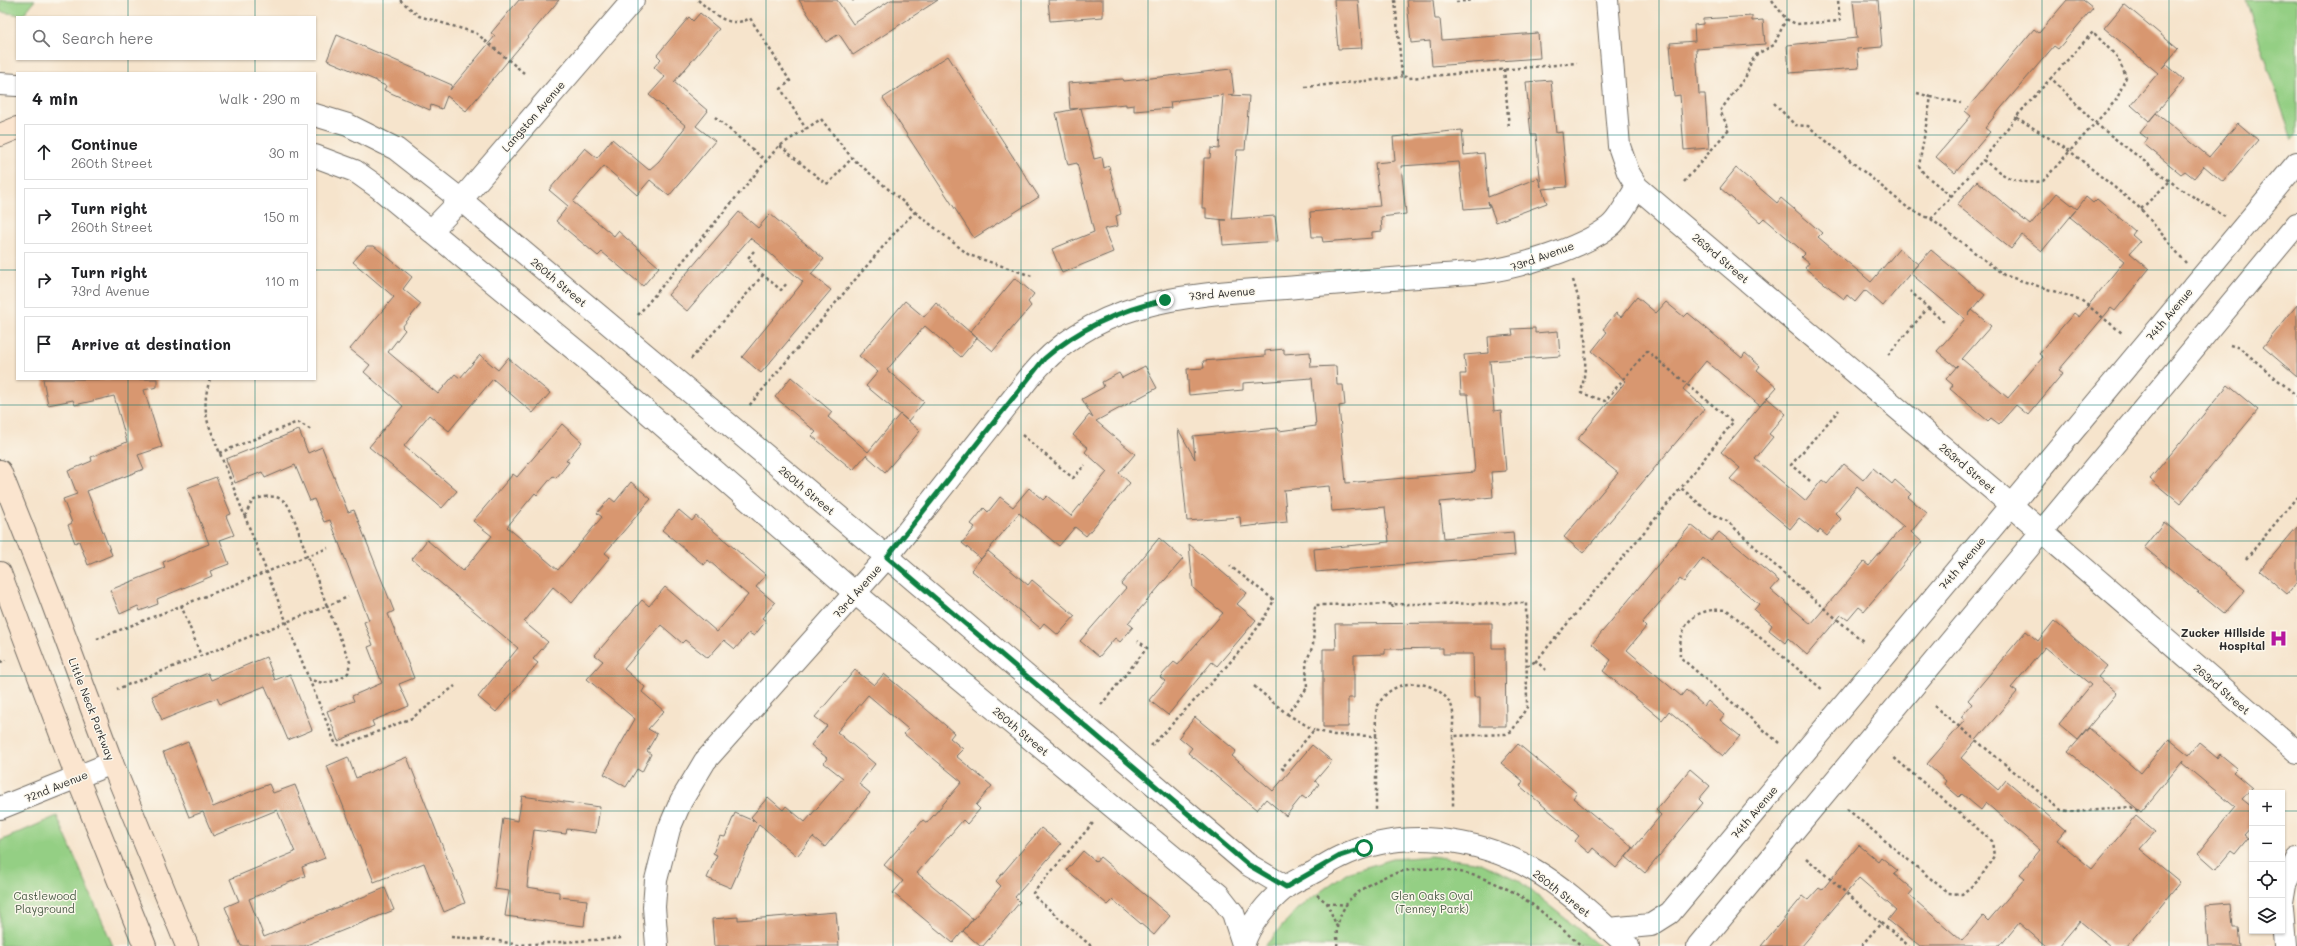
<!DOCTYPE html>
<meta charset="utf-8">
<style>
:root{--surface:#fff;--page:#f6f6f6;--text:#202124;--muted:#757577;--line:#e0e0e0}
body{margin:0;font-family:Mali,sans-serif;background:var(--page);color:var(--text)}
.controls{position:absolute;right:12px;bottom:12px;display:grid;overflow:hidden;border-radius:0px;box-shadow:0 1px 3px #0004}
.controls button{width:36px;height:36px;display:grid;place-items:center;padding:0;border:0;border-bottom:1px solid var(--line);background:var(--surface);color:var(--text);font:20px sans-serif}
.stop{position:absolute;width:12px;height:12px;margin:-9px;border:3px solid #0b8043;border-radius:50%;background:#fff}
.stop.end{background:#0b8043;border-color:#fff;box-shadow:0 1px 4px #0008}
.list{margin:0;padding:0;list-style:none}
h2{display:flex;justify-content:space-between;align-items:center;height:52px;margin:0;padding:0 16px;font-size:17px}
h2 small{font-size:13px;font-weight:400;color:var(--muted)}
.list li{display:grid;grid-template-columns:26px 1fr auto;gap:12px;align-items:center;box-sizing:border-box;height:56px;margin:0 8px 8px;padding:0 8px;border:1px solid var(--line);border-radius:0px}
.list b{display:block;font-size:15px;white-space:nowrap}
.list p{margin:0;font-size:13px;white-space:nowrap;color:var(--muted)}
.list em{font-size:13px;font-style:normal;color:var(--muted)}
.icon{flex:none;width:22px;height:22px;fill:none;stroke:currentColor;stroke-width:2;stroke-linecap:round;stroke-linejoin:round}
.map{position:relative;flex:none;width:2297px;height:946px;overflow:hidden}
.search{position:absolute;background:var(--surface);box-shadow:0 1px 3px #0004;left:16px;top:16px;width:300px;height:44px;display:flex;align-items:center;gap:10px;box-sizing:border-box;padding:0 14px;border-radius:0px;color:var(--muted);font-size:15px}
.panel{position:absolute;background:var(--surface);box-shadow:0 1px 3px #0004;left:16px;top:72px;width:300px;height:308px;border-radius:0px}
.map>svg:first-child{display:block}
.green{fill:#94cf84;stroke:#607d58}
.building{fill:#d89770}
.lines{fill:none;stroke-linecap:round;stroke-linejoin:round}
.street-casing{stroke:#726c63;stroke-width:24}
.secondary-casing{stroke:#726c63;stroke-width:24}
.path{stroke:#726c63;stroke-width:2.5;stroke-dasharray:3 3;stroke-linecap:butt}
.street{stroke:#fff;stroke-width:22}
.secondary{stroke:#fbe5cf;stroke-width:22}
.route{stroke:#0b8043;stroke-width:5}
.grid{fill:none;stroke:#0f766e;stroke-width:1;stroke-opacity:0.55}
.labels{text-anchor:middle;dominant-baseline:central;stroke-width:3;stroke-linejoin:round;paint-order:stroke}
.street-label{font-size:11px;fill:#2b2b2b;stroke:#fbf7ec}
.poi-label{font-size:11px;font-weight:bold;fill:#2b2b2b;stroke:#fbf7ec;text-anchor:end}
.park-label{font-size:11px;fill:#4a5c46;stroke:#fbf7ec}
</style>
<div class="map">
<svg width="2297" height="946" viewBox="0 0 2297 946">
<rect width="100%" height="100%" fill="#fbf7ec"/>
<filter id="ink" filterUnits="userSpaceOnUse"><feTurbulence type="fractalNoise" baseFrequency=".025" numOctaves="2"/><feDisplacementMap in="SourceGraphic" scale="8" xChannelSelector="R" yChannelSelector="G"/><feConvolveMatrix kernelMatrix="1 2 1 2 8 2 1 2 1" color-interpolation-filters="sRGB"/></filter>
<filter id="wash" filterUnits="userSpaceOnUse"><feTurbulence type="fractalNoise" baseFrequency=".012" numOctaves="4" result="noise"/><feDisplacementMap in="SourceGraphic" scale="16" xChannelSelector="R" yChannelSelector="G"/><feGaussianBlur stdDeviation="0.9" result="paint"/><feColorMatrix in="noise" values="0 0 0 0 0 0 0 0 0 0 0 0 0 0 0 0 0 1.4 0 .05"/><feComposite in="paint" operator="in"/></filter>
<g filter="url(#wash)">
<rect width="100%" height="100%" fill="#f6e4cc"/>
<!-- green -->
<path class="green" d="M0,0h35l-12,15 -23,-3z
M2246,0h51v134l-5,6z
M57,816l56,130h-113v-105z
M1431,856l50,7 37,17 81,66h-334l32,-37 49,-36 47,-14z"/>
<g id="blocks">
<!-- building -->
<path class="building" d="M519,0h40l-93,111 -19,-15 -5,13 -11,-4 -1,5 -46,-20 2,-4 -9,-4v-1l-50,-21 10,-25 115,50 -2,5 45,-54 -4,-3z
M799,0h38l16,24 38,-24h47l-85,55 -14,-21 -13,8z
M1048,0h55v17l-53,4z
M1334,0h24l4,48 -24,1z
M1407,0h26l2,19h5l2,21 96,-7 2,25 -108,8 -2,-25 -19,2z
M1853,0h25l4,47 -25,2 2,19 -70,5 -2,-28 70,-7z
M2067,0h16l10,8 -35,41 -4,-3 -52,61 -17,21 5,4 -35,41 -19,-16 35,-41 -6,-5 69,-82 5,4z
M2124,4l54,45 -16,19 4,-4 18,16 -35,41 -18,-16 27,-32 -54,-45z
M700,13l19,16 -45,53 34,29 -12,15 19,15 -46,55 -19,-16 -13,15 -33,-29 -31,36 41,34 4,-5 41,36 -16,19 -41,-34 -4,4 -42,-35 12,-15 -19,-16 36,-42 12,10 15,-19 37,31 10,-9 27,-35 -37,-31 16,-18 -11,-10 7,-8 -4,-4 32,-38 4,4z
M1752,16v5l11,-1 2,24 -69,5 3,45h6l4,54 -25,2 -4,-55 -6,1 -4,-53 25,-2 -1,-16 9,-1v-5z
M948,56l91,141 -65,41 -91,-140z
M1231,69l3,25 -6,1 21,1 -4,54h-8l-6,69 44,-3 3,25 -55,4 -2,-25h5l-20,-2v-10h-4l2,-50h6l1,-10 8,1 4,-54 -45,5v1l-8,1 1,6 -37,3v-6l-8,1v-2l-56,5 -2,-26 55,-4 1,2z
M1551,80l5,53 6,-1 5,55 -25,2 5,14 -51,19 -8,-21 1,6 -25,2 -5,-47 -58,4 5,48 -25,3 1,14 -10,1v6l-49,4 -1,-5h-10l-2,-25 70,-6 -5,-43 20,-2 -2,-24 69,-7 2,25 20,-2 4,44 50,-19 3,9 -5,-52h-5l-5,-53z
M1081,108l13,51 8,-2 2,11 5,-2 12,48 -5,2 2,10 -14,3 9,23 -51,21 -10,-24 42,-17 -17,-69 -9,2 -12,-52z
M2156,113l53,44 29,-34 20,17 -35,42 -19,-16 -10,12 -9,-7 -4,3 -37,-30 4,-5 -8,-6z
M1736,168l41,35 4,-5 20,17 21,18 -4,4 53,45 28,-33 19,15 -35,42 -18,-16 -10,12 -8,-7 -3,4 -39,-31 4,-5 -8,-6 4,-4 -41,-35 -4,4 -40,-34z
M1977,181l53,44 27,-32 20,16 9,-12 7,6 4,-4 38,32 -3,4 8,7 -10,11 19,16 -34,42 -4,-3 -35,42 -17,20 4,3 -35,42 -12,-10 -17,19 -8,-6 -3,3 -38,-32 3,-4 -7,-6 12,-14 -2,2 -19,-16 28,-32 -55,-46 21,-23 54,45 -17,20 4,-5 19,16 -29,33 46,39 35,-41 -4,-3 35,-41 5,4 45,-56 -54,-44 6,-7 -34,41 -20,-16 -11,14 -54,-44z
M739,212l19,16 12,-14 54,45 -13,15 20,16 -70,83 -19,-16 61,-75 -37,-32 -16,-12 -63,73 -19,-16z
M367,246h7l38,31 -9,12 18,15 -19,23 3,3 -17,22 50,42 17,-20 5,4 20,-23 18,15 10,-12 42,35 -17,20 -40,-34 -44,52 -20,-16 -25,31 53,45 -15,17 -73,-61 34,-41 -39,-34 6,-7 -20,-16 44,-52 -41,-35z
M1015,278l19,16 -6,8 3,4 -38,45 -23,-19z
M1637,297l19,16 10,-11 18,15 4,-4 54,45 3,-5 8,7 7,6 -3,4 20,17 -17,19 -54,-45 -23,28 22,19 -122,145 -19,-16 54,-64 -41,-33 49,-59 -34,-30 15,-19 -4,-3 13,-16 5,4z
M905,301l19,16 12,-14 41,35 -16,19 -36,-31 -29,33 -9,11 37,32 -16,19 -42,-35 12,-14 -19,-16z
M2297,305v71l-34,-29z
M1535,328v5l23,-2 2,25 -70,5 4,50 7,-1 5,61 -15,1 2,25 -53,5 4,36 69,-6 2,23 -199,17 -2,-23 75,-7 -4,-35 -53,4 -3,-25 -45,4 3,32 -46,5 -1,-10 -53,4 -9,-92 17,30 -2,-23 85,-8 1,3 37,-5 -4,-48 -69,5v7l-54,5 -2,-26 17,-1 -1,-7 62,-5v-5l19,-2v5l26,-2 1,15 25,-1 1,19h6l2,20 -6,1 7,77 129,-11 -7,-78h-7l-1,-20h6l-2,-19 25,-2 -1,-16 25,-2 -1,-6z
M1145,366l12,22 -61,33 39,33 -16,19 11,10 -44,53 -11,-9 -16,19 -40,-33 -38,46 -19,-16 13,-16 -4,-3 13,-16 4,4 12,-15 13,10 16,-19 14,12 4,-4 24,20 36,-44 -22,-20 3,-4 -15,-13 16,-20 4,3 -11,-19 22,-12 -2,-5 17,-9 3,5z
M791,377l41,35 -4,5 40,35 32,-38 20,17 -35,41 -19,-17 -13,15 -41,-34 4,-4 -41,-35z
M43,379h114v8l-13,3 18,57 -24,8 6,14 -57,22 25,64 -24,10 -9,-24 -4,2 -7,-18 4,-2 -9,-24 14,-5 -9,-23 24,-10 -1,-4 36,-15 -13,-46 -39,9 -2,-5 -25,5z
M2228,385l30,25 -78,94 -30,-25z
M1767,398l19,16 -17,20 4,3 -18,22 50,42 17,-21 5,4 17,-20 19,16 10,-12 19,16 3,-4 16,14 -3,3 19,16 -16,19 11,10 -58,69 -5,-4 -11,13 -7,-5 -34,40 -19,-17 -3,5 -16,-13 3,-5 -18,-15 5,-6 -56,-46 -19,24 -4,-3 -38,44 4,4 -19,23 54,46 5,-6 18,16 4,-5 16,14 -4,5 20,16 -17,20 -54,-45 -7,9 -59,-49 8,-11 -19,-16 99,-119 20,16 8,-9 60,49 -8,9 40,34 53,-62 5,4 34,-40 1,1 -47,-40 -22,26 6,6 -14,17 -7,-6 -2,3 -19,-15 -9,11 -60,-50 10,-11 -19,-16z
M562,424l20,18 -16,19 3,1 -7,9 -6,7 -3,-2 -16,19 -2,-2 -28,34 51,43 44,-53 -5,-4 7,-8 6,-7 5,4 16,-20 20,17 -46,54 5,4 -38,46 -19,-16 -29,35 24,20 -15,17 5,4 -42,49 -18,-15 40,-49 -106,-89 15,-19 36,31 29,-35 -19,-15 40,-47 4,3z
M299,430l9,23 14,-6 26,65 6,-2 40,101 -6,3 26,64 -15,6 10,22 -37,15 2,5 -36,15 -11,-30 27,-10 -2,-5 30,-13 -14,-36 5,-2 -9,-23 5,-2 -39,-100 -6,2 -10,-23 -4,2 -15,-36 -30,13 -3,-6 -27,11 -9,-24z
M216,477l15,37 -5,2 8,19 -14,5 9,24 -19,7 2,5 -55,23 1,5 -18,7 -2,-5 -18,8 -10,-24 55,-22 -2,-6 46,-18 -22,-56z
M679,510l13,11 4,-5 70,59 -10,12 19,16 -13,15 4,3 -12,15 -5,-3 -14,16 -11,-9 -16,18 -23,-18 -3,3 -21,-18 -37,44 21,18 -3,5 22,19 -16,18 9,5 -10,17 4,3 -9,18 -5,-3 -11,18 -22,-13 31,-55 -48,-40 16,-18 -8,-6 47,-55 7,6 16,-19 52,45 31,-37 -40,-35 -4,5 -42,-35z
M2164,522l81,68 -21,24 -80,-67z
M2297,527v55l-10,12 -27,-23z
M1159,538l24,21 -55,64 5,4 -13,15 -5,-4 -16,19 -19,-16 46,-53 -5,-4z
M1189,544l58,49 -10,11 19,16 -39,46 -5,-4 -44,53 -19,-15 16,-19 -5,-4 14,-15 4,3 45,-52 -30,-25z
M988,551l40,34 4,-5 43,36 -17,19 -14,-12 -4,5 -69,-58z
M2054,621l53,45 -9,11 19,16 -39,47 -19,-16 32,-39 -46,-38 -34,41 6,4 -56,66 37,32 8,-10 59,50 -8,10 35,29 44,-53 19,16 -15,17 40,33 -53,64h-17l-30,-25 -21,25h-13l-27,-23 -19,23h-80l-32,-26 8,-10 -37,-32 -57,68h-41l42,-50 5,4 11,-12 3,2 37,-45 19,16 3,-4 17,14 -4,3 19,16 -4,5 53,46 21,-25 5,5 37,-43 -5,-4 20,-24 -54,-47 -5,7 -19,-16 -3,3 -15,-13 2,-3 -19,-17 38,-44 -4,-3 11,-13 -4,-4 58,-69 12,10z
M1453,623h39v25h13l1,78h-26v-29h-6l-1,-43h-30v-6l-58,1v5l-31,1v43h-6v29h-25v-78h13l-1,-25z
M266,657l9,23 15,-6 22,56 -24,10 -23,-54 -45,18 -3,-6 -55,22 -10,-24 56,-23 3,7z
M855,670l19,15 10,-11 61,51 9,8 -4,5 13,11 -7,7 36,30 -16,19 4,4 -13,15 -4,-4 -46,53 56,46 -20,24 -60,-50 10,-12 -19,-16 39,-45 4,3 35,-41 -58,-48 4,-5 -40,-34 -31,37 38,32 -16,20 11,9 -45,54 -12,-10 -16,19 -38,-32 -28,64 -24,-10 10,-23 -4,-2 7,-17 5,1 10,-24 21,9 -5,-5 17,-20 15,13 3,-4 19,16 38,-44 -19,-15 3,-5 -16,-13 16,-19 -12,-9z
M1195,717l41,34 -4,5 41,35 39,-46 20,16 -17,20 4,3 -6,8 -7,7 -4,-3 -16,20 -20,-17 -9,11 -69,-57 4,-5 -13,-11z
M2089,728l52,45 28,-34 20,16 10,-12 18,15 3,-4 17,14 -4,4 19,16 -10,11 10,8v19l-8,9 4,3 -13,16 -4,-3 -15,18 -18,-16 37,-46 -53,-44 1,-2 -42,51 -73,-60z
M188,742l25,65 56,-23 4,9 22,-8 30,73 -23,9 3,9 -56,23 15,38 121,-49 9,22 -90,36h-63l-16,-39 14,-6 -9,-22 65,-27 -18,-42 -64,26 -10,-24 -14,5 -26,-65z
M1518,744l59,49 -4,5 60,50 -17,20 -23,-20 -4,5 -14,-12 4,-5 -59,-50 3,-5 -22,-18z
M348,757l8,21 51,-21 58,146 -21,9 -20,-49 -50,19 -47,-116z
M1690,769l20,17 -11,13 4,4 -58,70 -19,-16 35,-42 -5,-5z
M522,796l78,11 -4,26 -29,-4 -1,5 -32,-4 -4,28 -3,29 32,5v5l28,3 -3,26 -79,-10 4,-25 -15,-2 9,-71 15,3z
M1041,828l20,16 -46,53 5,5 -37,44h-3l-17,-15 38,-45 -5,-5z
M1083,851l13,11 4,-5 70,59 -16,19 -41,-35 -5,5 -41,-35z
M2231,903l2,25h5l2,18h-32l-3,-41z
M836,912l3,34h-125l-2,-27 26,-2v3z"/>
</g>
</g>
<g filter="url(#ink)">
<use href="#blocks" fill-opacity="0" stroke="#726c63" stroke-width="1"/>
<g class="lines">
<defs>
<path id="street" d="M1607,0l12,146 9,26 9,15 374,318 286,247
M0,84l17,1
M315,115l33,10 48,24 65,51 426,357 360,307 39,23
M315,156l40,15 24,17 212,175 264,230 364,302 14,18 10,31
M431,231l30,-31 172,-200
M0,808l112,-45
M2282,902l3,-18 12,-25
M2282,908l3,38
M1608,929l43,-4 19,-12 627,-750
M657,946l-3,-39 2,-27 13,-51 12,-28 24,-40 182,-204 142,-179c69,-84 168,-83 268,-91 62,-6 124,-10 186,-15 36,-5 97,-23 126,-45 10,-7 21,-30 28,-40
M1243,946c6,-22 25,-44 42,-58 8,-7 20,-11 29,-16 8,-5 17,-11 26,-15 61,-30 137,-20 194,13 33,19 65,51 94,76
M1698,946l599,-722"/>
<path id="secondary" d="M0,135l17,-7
M0,471l49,123 63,169 75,183
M0,573l77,204 68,169"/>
</defs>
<!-- street casing -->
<use href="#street" class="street-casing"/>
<!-- secondary casing -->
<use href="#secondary" class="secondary-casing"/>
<!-- path -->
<path class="path" d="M400,0l19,16 57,17 48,40
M698,0c15,13 31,30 52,18l40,63 -9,8 25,40
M852,0h2
M1395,0l7,76 7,2 168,-15
M1772,0l14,19 10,5 44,-3 -2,-21
M1456,2l18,-2
M1504,69l5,59
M1305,87l90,-9 7,-2
M1917,93l14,4
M1774,103l21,22 13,1 100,82 23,11 73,56 77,25 41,33
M715,117l51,44
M2016,117l-33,43c22,16 31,26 60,21l74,-82 9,-22 -8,-19 -25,-26 -42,46
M780,146l46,38 4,-2 22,-24
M1684,182l45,-53 -9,-18 26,-35 5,-14 6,-8 17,-9 12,-26
M1951,196l-27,-22 -5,-8 12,-69 30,6
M2141,209l29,-28
M915,212l54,43 63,21
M1931,219l52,-59
M754,251l-6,7 15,17 18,15 7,-8
M2186,263l-45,-54 -70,-57 -55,-35 35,-39 45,46 83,64 46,28
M1573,280c12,39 17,73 8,113l24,8 42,-50 86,71 -52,66
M1928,308l16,14
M638,315l140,-168 43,-28 31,39 63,54 -18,18 -149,177
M2230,345l10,3 57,48
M1888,355l40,-47 -18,-17
M691,359l72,-84
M210,379c-5,16 -6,28 -2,44l101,256c16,7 26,3 39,-6l2,-11 -23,-56 21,-9
M1022,435l51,43 12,-13
M219,453l76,-30h5l13,8
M1810,481l-19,-16 48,-55
M245,516l7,-15c11,-5 26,-8 35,3 6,8 16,40 20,52l21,-8
M2246,559l51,-62
M181,605l20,51
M1392,605v6
M97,639l210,-83 3,5 17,45 -210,83
M0,662l6,-2
M1527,666l9,-5
M1546,670l-10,-9 145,-173c14,11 28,27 46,33l66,61 71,60
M309,679l27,66h8l68,-27 43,-32
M1254,686l33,28 20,-26 -1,-25 7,-18 2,-40 211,-2 1,104 -15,24 -6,3 -53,2v71
M1101,705l46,-57 -9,-7
M1934,706l127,104 14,2 56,-5 7,4
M1287,714l27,16
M1376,736c0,-9 -1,-20 1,-28 12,-32 59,-32 74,-3 4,7 1,22 2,31
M1779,743l-99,-86c-2,-33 14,-50 47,-47l96,80
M1151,746c15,-15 29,-31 44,-46 29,-31 60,-62 79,-100l-44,-34
M1284,770l-2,-2 32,-38 20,5 42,1v74
M1847,809l101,84 14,1 17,-14 15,-24 -2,-15 -100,-85
M1806,858l75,65 -20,23
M1317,895l10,8 10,24
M1327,903l19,2
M1881,923l28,23
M451,937l43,3 24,5 105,-7
M1091,946l-57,-50 -1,-3 60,-70
M1337,946c1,-6 -1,-12 0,-18 1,-7 5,-17 9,-23 4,-8 13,-13 20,-18 44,-31 108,-19 152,8 23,14 43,34 64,51"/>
<!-- street -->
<use href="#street" class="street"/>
<!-- secondary -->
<use href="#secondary" class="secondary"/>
</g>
</g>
<g class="lines" filter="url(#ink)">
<!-- route -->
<path class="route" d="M1165,300c-45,10 -86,28 -121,59l-157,198 360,307 39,23 54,-31 24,-8"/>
</g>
<!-- grid -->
<path class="grid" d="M128,0v17M255,0v17M383,0v946M510,0v946M638,0v946M766,0v946M893,0v946M1021,0v946M1148,0v946M1276,0v946M1404,0v946M1531,0v946M1659,0v946M1787,0v946M1914,0v946M2042,0v946M2169,0v946M128,59v14M255,59v14M0,135h17M315,135h1982M0,270h17M315,270h1982M128,379v567M255,379v567M0,405h2297M0,541h2297M0,676h2297M0,811h2252M2282,811h15"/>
<!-- icons -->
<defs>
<symbol id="hospital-bare" viewBox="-9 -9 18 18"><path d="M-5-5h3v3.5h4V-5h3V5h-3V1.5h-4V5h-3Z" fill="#b5179e" stroke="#fbf7ec" stroke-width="2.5" paint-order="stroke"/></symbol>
</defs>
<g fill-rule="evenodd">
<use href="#hospital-bare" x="2266" y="626" width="25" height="25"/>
</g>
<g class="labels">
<!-- street labels -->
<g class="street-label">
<text transform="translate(533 116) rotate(-49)">Langston Avenue</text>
<text transform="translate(1542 256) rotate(-20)">73rd Avenue</text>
<text transform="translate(1721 258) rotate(40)">263rd Street</text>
<text transform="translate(559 282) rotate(40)">260th Street</text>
<text transform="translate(1222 293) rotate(-5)">73rd Avenue</text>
<text transform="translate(2169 314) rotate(-50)">74th Avenue</text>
<text transform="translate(1968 468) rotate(40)">263rd Street</text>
<text transform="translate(807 490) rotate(40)">260th Street</text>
<text transform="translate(1962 563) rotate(-50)">74th Avenue</text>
<text transform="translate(857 591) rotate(-49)">73rd Avenue</text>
<text transform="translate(2222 689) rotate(41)">263rd Street</text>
<text transform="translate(92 709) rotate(69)">Little Neck Parkway</text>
<text transform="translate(1021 731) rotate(40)">260th Street</text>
<text transform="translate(56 786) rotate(-22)">72nd Avenue</text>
<text transform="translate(1754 812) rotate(-50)">74th Avenue</text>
<text transform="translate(1562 893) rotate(38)">260th Street</text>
</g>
<!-- poi labels -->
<g class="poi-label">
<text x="2265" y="632">Zucker Hillside<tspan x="2265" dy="13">Hospital</tspan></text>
</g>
<!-- park labels -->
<g class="park-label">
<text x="45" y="895">Castlewood<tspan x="45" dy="13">Playground</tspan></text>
<text x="1432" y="895">Glen Oaks Oval<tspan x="1432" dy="13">(Tenney Park)</tspan></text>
</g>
</g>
</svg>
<div class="controls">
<button>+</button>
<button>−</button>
<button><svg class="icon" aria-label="locate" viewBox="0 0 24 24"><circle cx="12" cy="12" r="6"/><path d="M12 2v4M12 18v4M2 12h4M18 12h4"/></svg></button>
<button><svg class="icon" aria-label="layers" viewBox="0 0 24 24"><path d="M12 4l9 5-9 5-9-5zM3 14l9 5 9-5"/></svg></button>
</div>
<div class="stop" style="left:1364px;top:848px"></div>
<div class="stop end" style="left:1165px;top:300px"></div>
<div class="search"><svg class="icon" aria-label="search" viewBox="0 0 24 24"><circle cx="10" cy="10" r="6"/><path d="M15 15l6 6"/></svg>Search here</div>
<section class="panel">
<h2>4 min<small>Walk · 290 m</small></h2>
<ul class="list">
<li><svg class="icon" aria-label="ahead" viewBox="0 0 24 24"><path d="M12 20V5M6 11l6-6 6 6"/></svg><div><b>Continue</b><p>260th Street</p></div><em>30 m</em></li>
<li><svg class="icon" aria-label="right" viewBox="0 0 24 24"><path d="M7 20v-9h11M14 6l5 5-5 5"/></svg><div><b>Turn right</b><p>260th Street</p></div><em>150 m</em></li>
<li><svg class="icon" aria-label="right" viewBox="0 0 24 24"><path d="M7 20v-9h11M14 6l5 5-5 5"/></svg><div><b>Turn right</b><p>73rd Avenue</p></div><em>110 m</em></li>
<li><svg class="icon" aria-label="arrive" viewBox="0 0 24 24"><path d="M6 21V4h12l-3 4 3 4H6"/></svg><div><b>Arrive at destination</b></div></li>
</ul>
</section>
</div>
